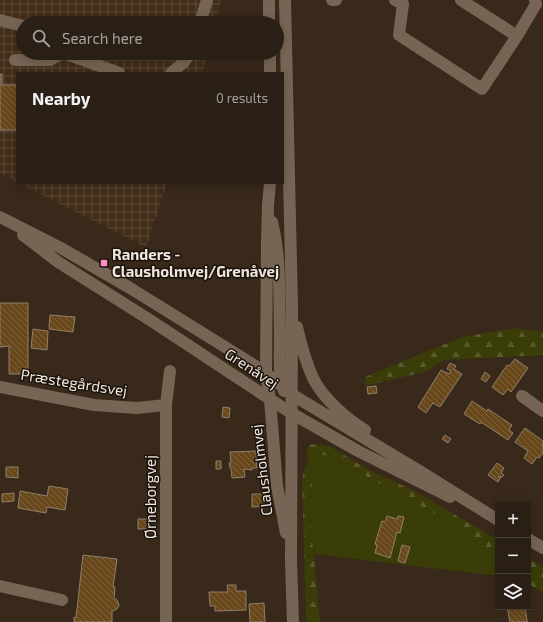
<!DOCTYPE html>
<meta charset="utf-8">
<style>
:root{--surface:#2a1f14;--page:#362c22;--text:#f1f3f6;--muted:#a5a2a0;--line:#463d34}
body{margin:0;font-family:"Exo 2",sans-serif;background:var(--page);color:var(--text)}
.controls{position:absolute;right:12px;bottom:12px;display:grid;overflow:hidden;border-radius:0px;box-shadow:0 2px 10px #0003}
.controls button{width:36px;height:36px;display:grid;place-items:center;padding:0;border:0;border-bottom:1px solid var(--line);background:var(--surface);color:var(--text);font:20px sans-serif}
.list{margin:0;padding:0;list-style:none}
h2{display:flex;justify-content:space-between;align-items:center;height:52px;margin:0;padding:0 16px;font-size:17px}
h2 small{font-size:13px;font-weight:400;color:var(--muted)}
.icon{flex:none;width:22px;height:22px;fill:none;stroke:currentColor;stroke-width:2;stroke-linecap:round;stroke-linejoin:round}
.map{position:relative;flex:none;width:543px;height:622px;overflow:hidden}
.search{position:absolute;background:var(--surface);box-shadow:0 2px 10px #0003;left:16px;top:16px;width:268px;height:44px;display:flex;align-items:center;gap:10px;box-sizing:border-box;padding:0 14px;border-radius:22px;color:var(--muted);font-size:15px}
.panel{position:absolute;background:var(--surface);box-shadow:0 2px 10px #0003;left:16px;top:72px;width:268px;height:112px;border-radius:0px}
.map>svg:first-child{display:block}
.industrial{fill:url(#industrial-grid)}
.forest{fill:url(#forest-firs)}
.garden{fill:#3b3d08}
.building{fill:url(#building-back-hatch);stroke:#8f7f6c}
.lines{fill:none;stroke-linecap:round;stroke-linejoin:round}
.minor{stroke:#766554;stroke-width:12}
.poi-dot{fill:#fe8ebe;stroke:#1a130c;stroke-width:1.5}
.labels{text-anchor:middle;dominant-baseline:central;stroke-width:3;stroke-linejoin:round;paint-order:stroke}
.poi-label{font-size:15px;font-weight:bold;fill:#f0e6dd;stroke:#1a130c;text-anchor:start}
.street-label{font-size:15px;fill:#f0e6dd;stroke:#1a130c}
</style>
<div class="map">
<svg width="543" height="622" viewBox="0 0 543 622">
<defs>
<pattern id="industrial-grid" width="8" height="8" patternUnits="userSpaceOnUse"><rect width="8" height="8" fill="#412d18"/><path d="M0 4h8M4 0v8" fill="none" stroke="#5d4b39"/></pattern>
<pattern id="forest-firs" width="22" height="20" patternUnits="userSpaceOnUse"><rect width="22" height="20" fill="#3b3d08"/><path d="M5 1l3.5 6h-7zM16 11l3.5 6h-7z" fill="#58592c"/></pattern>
<pattern id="building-back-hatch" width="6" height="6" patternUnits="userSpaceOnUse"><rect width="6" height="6" fill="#68481a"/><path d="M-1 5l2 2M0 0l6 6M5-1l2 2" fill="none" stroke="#7e623b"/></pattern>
</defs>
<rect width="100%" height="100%" fill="#38291a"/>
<!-- industrial -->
<path class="industrial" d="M0,0h221l-6,23h-192v30h184l-5,20h-185v109l-17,-9z
M19,183h148l-21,64z"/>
<!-- forest -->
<path class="forest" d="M515,328l28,4v23l-99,5 -19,12 -60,14v-9l97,-40z
M310,444l19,2 42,25 42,19 85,50v22l-46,-39 -122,-66 -24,-7z
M308,459l5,19 -4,28 11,116h-14l-4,-144z
M528,558l15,9v25l-15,-8z"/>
<!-- garden -->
<path class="garden" d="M306,450l24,7 122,66 46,39v14l-184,-22 -5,-48 4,-28 -5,-19z"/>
<!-- building -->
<path class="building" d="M0,74h2v11h15v45h-17z
M0,303h28v71h-19v-28l-9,1z
M50,315l25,2 -2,15 -24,-3z
M33,329l15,2 -1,19 -16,-2z
M515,359l13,9 -17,24 -3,-3 -5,6 -11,-8 15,-22 2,1z
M450,363l6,3 -2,3 8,5 -22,33 -7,-4 -7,10 -8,-6 23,-37 8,4 2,-3 -4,-2z
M485,372l5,4 -4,6 -5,-3z
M376,386l1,7 -9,1 -1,-7z
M472,401l15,10 1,-2 24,16 -3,5 4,3 -5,7 -27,-18 -1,2 -16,-10z
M223,407l7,1 -1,10 -7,-1z
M525,428l18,13v12l-4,5 -2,-1 -5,7 -8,-6 4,-7 -13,-9z
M445,435l6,4 -3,4 -6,-4z
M256,451l1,17h-5v2l-8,-1 1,8 -13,1 -1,-10h-1l-1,-5h2l-1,-11z
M216,461h5v8h-5z
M497,463l7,5 -3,5 3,2 -3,3 -2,-2 -1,1 2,2 -2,3 -10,-7z
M6,467h12v11l-12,-1z
M49,486l19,3 -3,21 -18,-3 -1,6 -28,-5 2,-17 27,5z
M14,493v8l-12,1v-8z
M252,494h16v12l-16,1z
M387,516l10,3 1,-3 6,1 -4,16 -3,-1 -7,26 -15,-5 2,-8 -2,-1 7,-23 3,1z
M138,519h10v10h-10z
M402,545l8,2 -5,16 -7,-2z
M83,555l34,4 -4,28h2l-1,11 3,2 2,5 -2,4 -5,2v11h-38v-5l2,1z
M227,585h9v6h10v19l-31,1v-5h-5l-1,-14h19z
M264,603l1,19h-15l-1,-18z
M507,607h18l2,14 1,1h-18z"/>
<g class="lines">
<!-- minor -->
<path class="minor" d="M269,0v23
M285,0l7,307 -1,255 2,60
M332,0h4
M395,0l8,4 -4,31 83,54 35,-53 -56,-36
M0,20l23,6
M200,23l7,-23
M517,36l19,-32 -1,-4
M64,53l55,20
M270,53v20
M15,60h35l12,-7
M171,73l12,-10 8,-10
M270,183l-2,22 -1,39 -1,129 4,27 7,86 9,47
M0,217l61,31 69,40 116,72 20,13 25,21 130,78 77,48
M272,222c9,37 7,75 8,113 0,18 -2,38 4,56
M23,235l35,27 92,58 141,93 67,38 92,46
M297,327c4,18 9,36 17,53 10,19 33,39 51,50
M0,387l94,18 43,3 29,-3
M522,396l21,15
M528,539l15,9
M0,586l62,14
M166,622v-217l4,-34"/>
</g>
<!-- markers -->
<rect class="poi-dot" x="100" y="259" width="8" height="8" rx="2"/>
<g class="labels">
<!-- poi labels -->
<g class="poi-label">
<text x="112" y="254">Randers -<tspan x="112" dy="17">Clausholmvej/Grenåvej</tspan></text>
</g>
<!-- street labels -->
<g class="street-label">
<text transform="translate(252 368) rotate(33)">Grenåvej</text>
<text transform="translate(74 382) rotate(9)">Præstegårdsvej</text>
<text transform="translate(261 470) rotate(-97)">Clausholmvej</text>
<text transform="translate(150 497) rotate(-90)">Ørneborgvej</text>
</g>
</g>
</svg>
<div class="controls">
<button>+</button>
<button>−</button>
<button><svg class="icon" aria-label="layers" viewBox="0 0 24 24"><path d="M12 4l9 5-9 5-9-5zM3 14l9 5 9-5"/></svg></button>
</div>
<div class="search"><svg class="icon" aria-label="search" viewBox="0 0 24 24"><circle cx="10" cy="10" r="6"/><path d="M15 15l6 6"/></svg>Search here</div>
<section class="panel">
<h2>Nearby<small>0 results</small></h2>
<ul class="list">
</ul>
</section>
</div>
